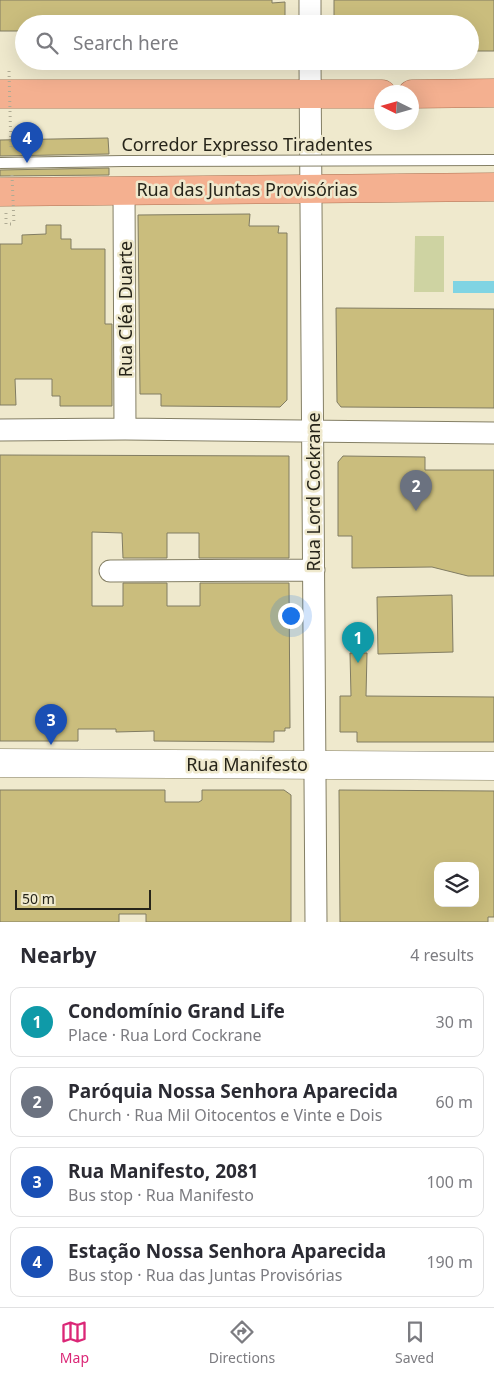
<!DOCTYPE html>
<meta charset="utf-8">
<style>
:root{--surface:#fff;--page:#f7f7f7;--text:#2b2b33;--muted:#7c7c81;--line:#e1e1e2;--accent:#db2777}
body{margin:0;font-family:"Noto Sans",sans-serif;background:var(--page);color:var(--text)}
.controls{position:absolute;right:15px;bottom:15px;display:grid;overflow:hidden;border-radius:10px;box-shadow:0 5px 20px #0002}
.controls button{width:45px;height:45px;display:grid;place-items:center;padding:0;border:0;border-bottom:1px solid var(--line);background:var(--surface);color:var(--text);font:25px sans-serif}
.compass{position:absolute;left:374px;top:85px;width:45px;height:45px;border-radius:50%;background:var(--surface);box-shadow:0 5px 20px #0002;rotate:275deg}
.scale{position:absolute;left:15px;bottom:12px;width:136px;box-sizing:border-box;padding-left:5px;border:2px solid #27251a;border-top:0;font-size:14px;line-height:18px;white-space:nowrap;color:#27251a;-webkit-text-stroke:4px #efe9cd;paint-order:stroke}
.you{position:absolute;left:290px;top:615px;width:18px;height:18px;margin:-12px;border:4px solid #fff;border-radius:50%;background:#1a73e8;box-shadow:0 0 0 8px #1a73e833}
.badge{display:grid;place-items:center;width:32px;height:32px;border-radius:50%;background:var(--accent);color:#fff;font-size:16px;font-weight:700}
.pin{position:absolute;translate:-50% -41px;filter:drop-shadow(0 1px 2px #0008)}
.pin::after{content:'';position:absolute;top:26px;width:18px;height:15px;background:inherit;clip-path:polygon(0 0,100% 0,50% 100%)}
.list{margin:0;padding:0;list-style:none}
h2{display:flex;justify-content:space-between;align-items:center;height:65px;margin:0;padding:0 20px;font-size:21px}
h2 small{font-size:16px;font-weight:400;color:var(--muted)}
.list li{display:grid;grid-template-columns:32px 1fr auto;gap:15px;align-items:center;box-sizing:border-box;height:70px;margin:0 10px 10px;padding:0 10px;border:1px solid var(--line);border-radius:10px}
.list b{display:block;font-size:19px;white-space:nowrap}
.list p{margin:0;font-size:16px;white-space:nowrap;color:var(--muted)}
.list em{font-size:16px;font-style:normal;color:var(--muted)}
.icon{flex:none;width:28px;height:28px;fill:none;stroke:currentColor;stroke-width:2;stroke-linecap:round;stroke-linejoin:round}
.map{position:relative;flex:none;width:494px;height:922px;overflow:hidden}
.search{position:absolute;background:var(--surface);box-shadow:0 5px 20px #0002;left:15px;right:15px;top:15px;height:55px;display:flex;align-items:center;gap:12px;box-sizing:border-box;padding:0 18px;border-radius:28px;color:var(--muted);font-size:19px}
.sheet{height:385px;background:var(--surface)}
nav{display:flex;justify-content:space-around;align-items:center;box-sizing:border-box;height:70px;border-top:1px solid var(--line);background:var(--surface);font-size:14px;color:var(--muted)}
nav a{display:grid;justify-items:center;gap:2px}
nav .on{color:var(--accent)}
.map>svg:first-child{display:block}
.grass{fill:#ced3a2}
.water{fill:#80d4e3}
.building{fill:#cabd7d;stroke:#817c62;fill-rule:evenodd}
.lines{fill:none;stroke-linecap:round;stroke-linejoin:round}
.minor-casing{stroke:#847f65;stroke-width:23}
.secondary-casing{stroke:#847f65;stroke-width:29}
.trunk-casing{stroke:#ab7354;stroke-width:29}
.path{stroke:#aeaa93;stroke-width:3;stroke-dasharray:1 4;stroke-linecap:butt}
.minor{stroke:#fff;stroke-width:21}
.secondary{stroke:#fff;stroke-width:28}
.trunk{stroke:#f4b090;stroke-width:28}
.service-bridge-casing{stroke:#847f65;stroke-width:12;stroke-linecap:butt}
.path-bridge{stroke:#aeaa93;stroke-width:3;stroke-dasharray:1 4;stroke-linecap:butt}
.service-bridge{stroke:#fff;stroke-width:10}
.labels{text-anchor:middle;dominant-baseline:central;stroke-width:5;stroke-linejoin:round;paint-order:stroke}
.street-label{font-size:18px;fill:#27251a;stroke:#efe9cd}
</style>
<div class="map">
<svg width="494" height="922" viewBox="0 0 494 922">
<rect width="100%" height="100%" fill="#efe9cd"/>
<!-- grass -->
<path class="grass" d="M415,236h29v56h-30z"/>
<!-- water -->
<path class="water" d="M453,281h41v12h-41z"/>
<!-- building -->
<path class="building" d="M0,0h272v3l13,-1v22h-261v7h-24z
M334,0h160v51h-24v-27h-136z
M108,138l1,16 -109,2v-16z
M109,168v7l-109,1v-6z
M250,214l-1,12h30l-1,7h9v167l-7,7 -119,-1v-12h-21l-2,-179z
M46,225h15v14h10v10h34v75h7v82h-52v-10h-8v-17h-37l1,26h-16v-161h22v-9l24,-1z
M336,308l158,1v99l-153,-1 -4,-5z
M0,455l289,1v102h-90v-25h-32v25h-44l-1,-25 -30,-1v74h31v-23h44v23h33v-23h89l1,145h-5v3h-11v11l-120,-1v-10l-38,1v-3h-38v12h-78z
M343,456l82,1v13h69v106h-26l-36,-9 -80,1v-32h-14v-74z
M452,595l1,57 -75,2 -1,-57z
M350,653h17l-1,43 128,1v45h-137v-10h-17v-36h11z
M0,790h165v12h34l3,-2v-10h82l7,5v127h-145v-8h-27v8h-119z
M339,790l155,1v126h-6v5h-148zM438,866h37v37h-37z"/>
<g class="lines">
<defs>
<path id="minor" d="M310,0v24
M310,61l6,861
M124,190l1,239
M0,430l125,-1 369,4
M110,571l204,-1"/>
<path id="secondary" d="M0,763l494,3"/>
<path id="trunk" d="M0,94h382
M412,94l82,-1
M0,192l494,-5"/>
</defs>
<!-- minor casing -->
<use href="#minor" class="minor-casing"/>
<!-- secondary casing -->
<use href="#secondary" class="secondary-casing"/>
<!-- trunk casing -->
<use href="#trunk" class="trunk-casing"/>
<!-- path -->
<path class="path" d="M6,213v11h8"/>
<!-- minor -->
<use href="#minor" class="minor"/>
<!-- secondary -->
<use href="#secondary" class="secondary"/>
<!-- trunk -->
<use href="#trunk" class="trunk"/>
<defs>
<path id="service-bridge" d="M0,163l123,-2 371,-1"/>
</defs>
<!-- service-bridge casing -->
<use href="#service-bridge" class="service-bridge-casing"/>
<!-- path-bridge -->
<path class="path-bridge" d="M9,71l2,80
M12,175l2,49"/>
<!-- service-bridge -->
<use href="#service-bridge" class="service-bridge"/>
</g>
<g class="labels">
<!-- street labels -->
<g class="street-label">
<text x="247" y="144">Corredor Expresso Tiradentes</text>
<text x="247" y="189">Rua das Juntas Provisórias</text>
<text transform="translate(125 309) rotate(-90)">Rua Cléa Duarte</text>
<text transform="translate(313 492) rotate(-90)">Rua Lord Cockrane</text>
<text x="247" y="764">Rua Manifesto</text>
</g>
</g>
</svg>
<div class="controls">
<button><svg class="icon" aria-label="layers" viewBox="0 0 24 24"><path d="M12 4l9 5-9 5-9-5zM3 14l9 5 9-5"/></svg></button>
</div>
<svg class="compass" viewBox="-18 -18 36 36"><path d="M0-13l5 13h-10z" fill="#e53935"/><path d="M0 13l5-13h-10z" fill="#7c7c81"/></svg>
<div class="scale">50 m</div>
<div class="you"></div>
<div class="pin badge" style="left:358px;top:663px;background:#0f9aa8">1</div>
<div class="pin badge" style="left:416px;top:511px;background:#6b7280">2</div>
<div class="pin badge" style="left:51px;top:745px;background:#1a4fb4">3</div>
<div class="pin badge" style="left:27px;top:163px;background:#1a4fb4">4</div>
<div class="search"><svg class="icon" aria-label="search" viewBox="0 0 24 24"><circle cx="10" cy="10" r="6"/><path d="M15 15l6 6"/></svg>Search here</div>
</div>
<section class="sheet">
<h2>Nearby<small>4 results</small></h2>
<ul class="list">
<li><span class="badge" style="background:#0f9aa8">1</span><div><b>Condomínio Grand Life</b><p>Place · Rua Lord Cockrane</p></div><em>30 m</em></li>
<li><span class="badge" style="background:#6b7280">2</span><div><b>Paróquia Nossa Senhora Aparecida</b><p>Church · Rua Mil Oitocentos e Vinte e Dois</p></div><em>60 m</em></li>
<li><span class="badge" style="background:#1a4fb4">3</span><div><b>Rua Manifesto, 2081</b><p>Bus stop · Rua Manifesto</p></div><em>100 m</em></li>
<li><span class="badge" style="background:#1a4fb4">4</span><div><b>Estação Nossa Senhora Aparecida</b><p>Bus stop · Rua das Juntas Provisórias</p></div><em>190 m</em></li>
</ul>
</section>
<nav>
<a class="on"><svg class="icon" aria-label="map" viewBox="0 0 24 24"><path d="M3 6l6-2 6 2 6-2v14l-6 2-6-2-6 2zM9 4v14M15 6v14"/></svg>Map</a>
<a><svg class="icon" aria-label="directions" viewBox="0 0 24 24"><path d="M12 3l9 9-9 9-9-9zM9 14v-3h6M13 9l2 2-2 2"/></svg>Directions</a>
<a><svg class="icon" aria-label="saved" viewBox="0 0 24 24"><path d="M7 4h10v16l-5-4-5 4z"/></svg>Saved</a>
</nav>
